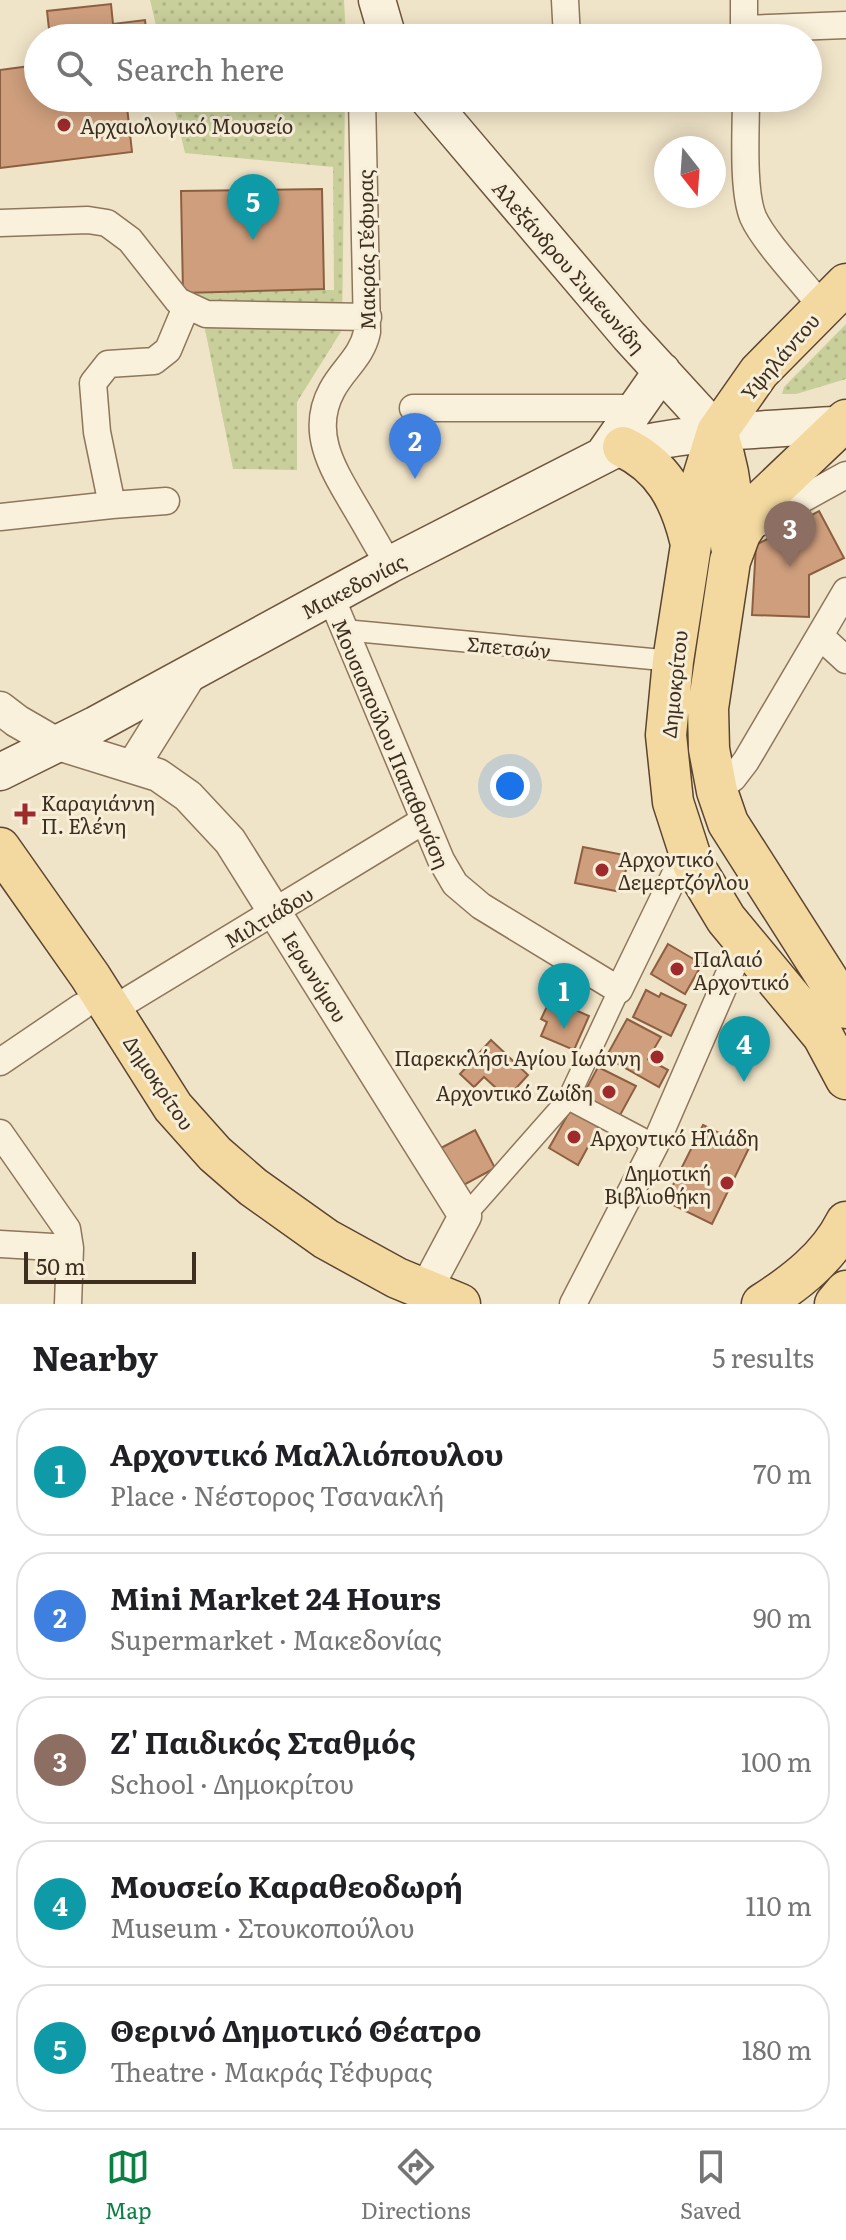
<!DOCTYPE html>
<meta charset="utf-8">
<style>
:root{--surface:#fff;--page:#f6f6f6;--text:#202124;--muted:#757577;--line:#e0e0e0;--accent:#0b8043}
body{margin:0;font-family:Literata,serif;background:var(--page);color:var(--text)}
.compass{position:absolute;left:654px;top:136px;width:72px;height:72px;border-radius:50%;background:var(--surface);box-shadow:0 4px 20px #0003;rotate:163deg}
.scale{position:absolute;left:24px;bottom:20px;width:172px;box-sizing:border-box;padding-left:8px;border:4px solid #3d2e20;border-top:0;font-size:22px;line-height:28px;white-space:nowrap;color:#3d2e20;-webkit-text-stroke:6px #f7eed8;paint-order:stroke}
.you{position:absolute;left:510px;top:786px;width:28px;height:28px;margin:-20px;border:6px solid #fff;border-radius:50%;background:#1a73e8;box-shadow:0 0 0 12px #1a73e833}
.badge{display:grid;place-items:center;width:52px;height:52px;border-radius:50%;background:var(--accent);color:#fff;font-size:26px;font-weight:700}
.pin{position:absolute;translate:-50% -66px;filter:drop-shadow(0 2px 4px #0008)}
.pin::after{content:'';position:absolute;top:42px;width:28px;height:24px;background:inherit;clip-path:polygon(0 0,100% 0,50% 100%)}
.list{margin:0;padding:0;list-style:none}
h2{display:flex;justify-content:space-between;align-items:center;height:104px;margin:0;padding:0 32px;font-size:34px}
h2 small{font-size:26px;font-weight:400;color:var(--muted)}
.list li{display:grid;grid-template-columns:52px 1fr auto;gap:24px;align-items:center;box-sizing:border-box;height:128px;margin:0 16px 16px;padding:0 16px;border:2px solid var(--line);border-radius:32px}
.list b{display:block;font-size:30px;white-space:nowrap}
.list p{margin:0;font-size:26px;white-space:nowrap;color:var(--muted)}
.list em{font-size:26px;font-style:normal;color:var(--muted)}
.icon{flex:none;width:44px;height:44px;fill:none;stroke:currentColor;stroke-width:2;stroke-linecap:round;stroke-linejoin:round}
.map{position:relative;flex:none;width:846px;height:1304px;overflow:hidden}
.search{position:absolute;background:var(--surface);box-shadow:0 4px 20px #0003;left:24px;right:24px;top:24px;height:88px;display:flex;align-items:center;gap:20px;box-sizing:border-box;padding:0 28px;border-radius:44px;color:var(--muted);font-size:30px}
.sheet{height:824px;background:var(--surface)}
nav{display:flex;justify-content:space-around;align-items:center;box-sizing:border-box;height:112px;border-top:2px solid var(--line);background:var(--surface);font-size:22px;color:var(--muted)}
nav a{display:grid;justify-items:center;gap:4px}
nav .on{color:var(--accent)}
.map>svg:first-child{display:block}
.park{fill:url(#park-dots)}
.building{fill:#cf9f7d;stroke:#8d5f41;stroke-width:2}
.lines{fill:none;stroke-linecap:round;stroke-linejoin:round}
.pedestrian-casing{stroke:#8d765c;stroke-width:23}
.minor-casing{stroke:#8d765c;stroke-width:29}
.tertiary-casing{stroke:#8d765c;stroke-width:35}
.secondary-casing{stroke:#6f573f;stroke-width:39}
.primary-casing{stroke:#5b4430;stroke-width:43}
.pedestrian{stroke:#faf1dc;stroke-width:20}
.minor{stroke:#faf1dc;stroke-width:26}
.tertiary{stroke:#faf1dc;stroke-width:32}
.secondary{stroke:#faf1dc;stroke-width:36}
.primary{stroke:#f3d9a0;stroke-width:40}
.poi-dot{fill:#9e2a2b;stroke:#f7eed8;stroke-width:3}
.labels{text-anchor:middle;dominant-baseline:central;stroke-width:6;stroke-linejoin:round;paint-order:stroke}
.poi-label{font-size:20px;fill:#3d2e20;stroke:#f7eed8;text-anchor:start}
.street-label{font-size:20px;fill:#3d2e20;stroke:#f7eed8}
</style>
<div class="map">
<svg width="846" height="1304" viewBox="0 0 846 1304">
<defs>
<pattern id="park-dots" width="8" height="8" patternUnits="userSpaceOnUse" patternTransform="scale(2)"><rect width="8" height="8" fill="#c9cf9b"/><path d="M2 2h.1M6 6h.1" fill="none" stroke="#aeb285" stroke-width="1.8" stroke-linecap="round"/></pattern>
</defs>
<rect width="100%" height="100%" fill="#f0e4c8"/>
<!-- park -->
<path class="park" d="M150,0h194l2,38h-187z
M172,98h173l-3,232 -45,72v68l-64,-1 -36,-180 137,1 -1,-123 -148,-14z
M846,324v55l-50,15h-14l2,-7z"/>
<!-- building -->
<path class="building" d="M111,4l2,20 32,-4 2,18h-97l-3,-27z
M38,65v33h88l6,54 -132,16v-98z
M322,189l2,100 -141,4 -2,-102z
M819,511l25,47 -35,17v42l-57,-2 4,-70z
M583,847l46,9 -8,36 -46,-9z
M668,944l34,20 -17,30 -34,-20z
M646,990l13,7 2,-4 25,12 -15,31 -38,-19z
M552,996l13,6 -1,3 25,11 -15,34 -33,-14 6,-14 -6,-3z
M627,1019l34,18 -13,22 20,11 -9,17 -53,-30z
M491,1040l37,35 -21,23 -23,-21 -10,10 -14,-13z
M598,1067l38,19 -17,31 -37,-20z
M571,1109l29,16 -22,40 -29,-17z
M703,1125l46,23 -37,76 -47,-23z
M475,1130l20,38 -35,19 -21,-38z"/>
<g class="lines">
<defs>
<path id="pedestrian" d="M344,630l329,31
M568,1099l87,46
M465,1216l103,-117 51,-109"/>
<path id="minor" d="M565,0l2,38
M744,29l102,-4
M744,38v-38
M362,98l5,234c-5,25 -24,37 -35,58 -23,42 1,79 22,115 12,20 23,40 35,60
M746,98c0,31 -4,92 7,119 11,25 51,66 69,90
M0,223l88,-3 19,3 23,17 48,61 28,13 162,3
M413,408h223
M112,505l54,-4
M0,517l112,-12 -15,-73 -4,-49 15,-19 46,-3 14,-11 18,-43
M746,530l100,-55
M331,597l110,263 14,24 26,22 138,84 68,-140
M821,637l25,23
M717,791l16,-13 13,-17 100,-170
M112,1010l311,-189
M0,1062l81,-55
M0,1133l67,96 3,19 -2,56
M0,1244l70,4
M573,1304l82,-159 88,-203"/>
<path id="tertiary" d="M0,708l17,13 38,22 103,32 30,21 42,45 235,375 -40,75
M133,766l58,-93"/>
<path id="secondary" d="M377,0l11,38
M427,98l202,238 88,96
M604,454l58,-83
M0,772l95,-47 294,-160 225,-115c76,-20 154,-20 232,-26"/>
<path id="primary" d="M846,284l-87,88 -42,60 -17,55 -27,174 -7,74 7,67 20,62 33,55 97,117 23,43
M846,420l-84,80 -22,34 -10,27 -22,147 1,41 8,42 11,32 118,185
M717,432c13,38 19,74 14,114
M623,447c40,19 57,52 67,93
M0,848l90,128 83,131 42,47 38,33 73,52 71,39 63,26
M762,1304c33,-21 66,-46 84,-82
M835,1304l11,-13"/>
</defs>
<!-- pedestrian casing -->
<use href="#pedestrian" class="pedestrian-casing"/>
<!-- minor casing -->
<use href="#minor" class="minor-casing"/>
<!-- tertiary casing -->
<use href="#tertiary" class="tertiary-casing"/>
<!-- secondary casing -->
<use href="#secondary" class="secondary-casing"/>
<!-- primary casing -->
<use href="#primary" class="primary-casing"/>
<!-- pedestrian -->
<use href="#pedestrian" class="pedestrian"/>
<!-- minor -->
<use href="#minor" class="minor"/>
<!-- tertiary -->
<use href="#tertiary" class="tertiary"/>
<!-- secondary -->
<use href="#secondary" class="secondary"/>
<!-- primary -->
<use href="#primary" class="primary"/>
</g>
<!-- markers -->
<g class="poi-dot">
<circle cx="64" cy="125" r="8"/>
<path d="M21 802h8v8h8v8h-8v8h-8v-8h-8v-8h8z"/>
<circle cx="602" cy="870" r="8"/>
<circle cx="677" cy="969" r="8"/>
<circle cx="657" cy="1057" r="8"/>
<circle cx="609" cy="1092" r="8"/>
<circle cx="574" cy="1137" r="8"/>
<circle cx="727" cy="1183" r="8"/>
</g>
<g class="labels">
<!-- poi labels -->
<g class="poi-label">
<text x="80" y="125">Αρχαιολογικό Μουσείο</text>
<text x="41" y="802">Καραγιάννη<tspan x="41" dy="23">Π. Ελένη</tspan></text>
<text x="618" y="858">Αρχοντικό<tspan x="618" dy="23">Δεμερτζόγλου</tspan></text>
<text x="693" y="958">Παλαιό<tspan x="693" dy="23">Αρχοντικό</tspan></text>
<text x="641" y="1057" text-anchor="end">Παρεκκλήσι Αγίου Ιωάννη</text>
<text x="593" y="1092" text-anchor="end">Αρχοντικό Ζωίδη</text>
<text x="590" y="1137">Αρχοντικό Ηλιάδη</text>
<text x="711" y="1172" text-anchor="end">Δημοτική<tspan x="711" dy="23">Βιβλιοθήκη</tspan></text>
</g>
<!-- street labels -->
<g class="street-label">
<text transform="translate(365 250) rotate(-91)">Μακράς Γέφυρας</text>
<text transform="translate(570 266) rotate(49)">Αλεξάνδρου Συμεωνίδη</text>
<text transform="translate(779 356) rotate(-49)">Υψηλάντου</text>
<text transform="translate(353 585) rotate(-28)">Μακεδονίας</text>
<text transform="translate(509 646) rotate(5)">Σπετσών</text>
<text transform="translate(673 684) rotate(-84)">Δημοκρίτου</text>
<text transform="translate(392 743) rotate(67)">Μουσιοπούλου Παπαθανάση</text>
<text transform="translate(268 916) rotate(-31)">Μιλτιάδου</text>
<text transform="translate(316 976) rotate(58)">Ιερωνύμου</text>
<text transform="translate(160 1082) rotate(56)">Δημοκρίτου</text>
</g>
</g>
</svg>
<svg class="compass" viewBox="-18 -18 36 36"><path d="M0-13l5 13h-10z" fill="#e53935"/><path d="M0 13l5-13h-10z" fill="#757577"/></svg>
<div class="scale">50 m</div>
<div class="you"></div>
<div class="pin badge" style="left:564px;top:1029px;background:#0f9aa8">1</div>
<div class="pin badge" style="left:415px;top:479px;background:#3f7fe0">2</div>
<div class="pin badge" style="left:790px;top:567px;background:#8d6e63">3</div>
<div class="pin badge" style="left:744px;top:1082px;background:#0f9aa8">4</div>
<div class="pin badge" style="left:253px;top:240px;background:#0f9aa8">5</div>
<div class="search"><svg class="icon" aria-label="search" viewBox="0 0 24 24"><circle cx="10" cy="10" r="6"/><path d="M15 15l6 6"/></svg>Search here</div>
</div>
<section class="sheet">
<h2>Nearby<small>5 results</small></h2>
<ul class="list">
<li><span class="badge" style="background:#0f9aa8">1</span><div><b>Αρχοντικό Μαλλιόπουλου</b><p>Place · Νέστορος Τσανακλή</p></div><em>70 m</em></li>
<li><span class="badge" style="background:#3f7fe0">2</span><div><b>Mini Market 24 Hours</b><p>Supermarket · Μακεδονίας</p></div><em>90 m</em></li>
<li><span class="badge" style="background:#8d6e63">3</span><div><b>Ζ' Παιδικός Σταθμός</b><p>School · Δημοκρίτου</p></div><em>100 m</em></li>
<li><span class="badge" style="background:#0f9aa8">4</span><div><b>Μουσείο Καραθεοδωρή</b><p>Museum · Στουκοπούλου</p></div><em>110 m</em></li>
<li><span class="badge" style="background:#0f9aa8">5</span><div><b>Θερινό Δημοτικό Θέατρο</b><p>Theatre · Μακράς Γέφυρας</p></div><em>180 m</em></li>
</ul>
</section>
<nav>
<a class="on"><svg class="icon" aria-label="map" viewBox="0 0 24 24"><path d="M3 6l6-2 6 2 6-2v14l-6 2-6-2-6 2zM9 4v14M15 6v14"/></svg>Map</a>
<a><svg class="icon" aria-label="directions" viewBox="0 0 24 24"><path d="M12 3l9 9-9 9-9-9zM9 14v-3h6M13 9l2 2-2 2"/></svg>Directions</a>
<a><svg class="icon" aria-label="saved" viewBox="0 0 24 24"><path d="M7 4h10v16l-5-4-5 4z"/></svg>Saved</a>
</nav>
